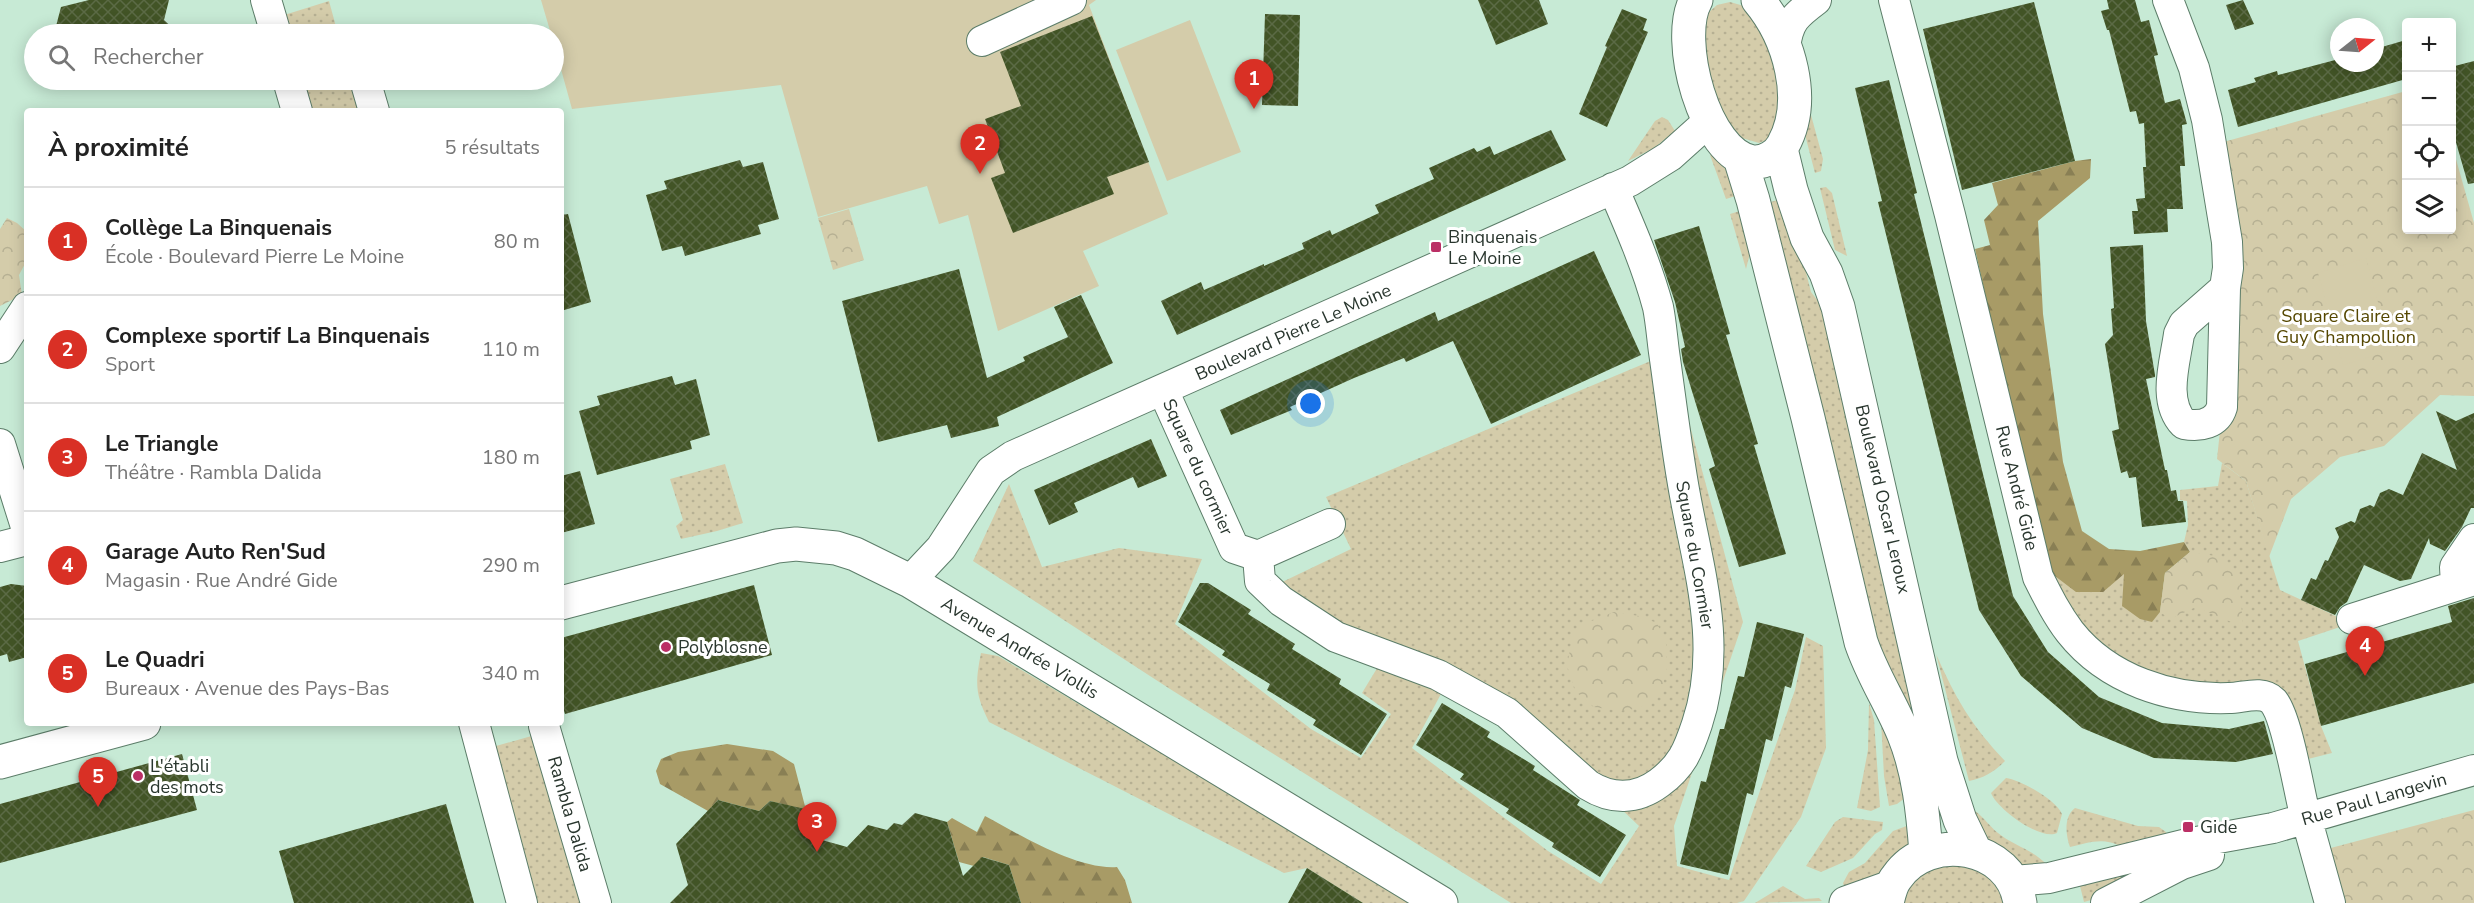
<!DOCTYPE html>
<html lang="fr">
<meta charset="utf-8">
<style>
:root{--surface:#fff;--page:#f6f6f6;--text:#222;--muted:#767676;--line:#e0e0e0;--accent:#d93025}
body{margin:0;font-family:"Nunito Sans",sans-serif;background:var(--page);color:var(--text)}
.controls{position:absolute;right:18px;top:18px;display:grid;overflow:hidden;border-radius:6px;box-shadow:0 3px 15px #0003}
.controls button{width:54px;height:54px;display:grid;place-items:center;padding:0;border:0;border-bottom:2px solid var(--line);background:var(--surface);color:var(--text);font:30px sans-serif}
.compass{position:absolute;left:2330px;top:18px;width:54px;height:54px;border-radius:50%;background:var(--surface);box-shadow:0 3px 15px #0003;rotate:73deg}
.you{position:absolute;left:1311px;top:404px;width:21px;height:21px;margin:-15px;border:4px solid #fff;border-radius:50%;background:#1a73e8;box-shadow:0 0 0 9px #1a73e833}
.badge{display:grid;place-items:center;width:39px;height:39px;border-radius:50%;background:var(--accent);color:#fff;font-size:20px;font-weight:700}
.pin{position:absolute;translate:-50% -50px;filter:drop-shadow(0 2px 3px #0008)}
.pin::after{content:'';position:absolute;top:32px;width:21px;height:18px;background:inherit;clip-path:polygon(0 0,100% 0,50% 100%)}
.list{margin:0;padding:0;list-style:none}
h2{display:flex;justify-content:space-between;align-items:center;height:78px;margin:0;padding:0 24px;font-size:26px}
h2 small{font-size:20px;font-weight:400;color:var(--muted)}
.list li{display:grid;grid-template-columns:39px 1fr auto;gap:18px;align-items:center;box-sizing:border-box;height:108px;padding:0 24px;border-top:2px solid var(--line)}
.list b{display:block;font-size:22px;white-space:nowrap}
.list p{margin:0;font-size:20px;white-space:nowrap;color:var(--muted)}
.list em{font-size:20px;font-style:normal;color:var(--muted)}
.icon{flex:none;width:33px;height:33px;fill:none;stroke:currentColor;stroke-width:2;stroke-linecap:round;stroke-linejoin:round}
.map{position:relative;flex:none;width:2474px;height:903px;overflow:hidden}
.search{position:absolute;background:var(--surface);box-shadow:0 3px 15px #0003;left:24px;top:24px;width:540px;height:66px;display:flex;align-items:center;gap:15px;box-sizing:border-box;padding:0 21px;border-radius:33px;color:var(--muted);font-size:22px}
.panel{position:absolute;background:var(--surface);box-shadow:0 3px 15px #0003;left:24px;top:108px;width:540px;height:618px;border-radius:6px}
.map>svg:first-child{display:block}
.grass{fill:url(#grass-dots)}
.forest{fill:url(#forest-firs)}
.park{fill:url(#park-crowns)}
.pitch{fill:#d4ccaa}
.building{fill:url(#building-cross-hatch)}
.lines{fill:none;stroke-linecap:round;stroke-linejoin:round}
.minor-casing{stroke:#5c7d69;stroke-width:32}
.major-casing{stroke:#5c7d69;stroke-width:35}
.minor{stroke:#fff;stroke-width:30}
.major{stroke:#fff;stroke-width:33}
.poi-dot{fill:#bb2f65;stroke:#fff;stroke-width:2}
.labels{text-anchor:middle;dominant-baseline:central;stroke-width:6;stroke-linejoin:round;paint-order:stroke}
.poi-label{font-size:18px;fill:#29362e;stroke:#fff;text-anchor:start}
.park-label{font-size:18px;fill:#554701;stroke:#fff}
.street-label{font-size:18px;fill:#29362e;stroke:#fff}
</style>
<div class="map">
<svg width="2474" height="903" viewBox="0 0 2474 903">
<defs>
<pattern id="grass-dots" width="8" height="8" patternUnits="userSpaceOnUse" patternTransform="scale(1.5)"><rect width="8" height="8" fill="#d4ccaa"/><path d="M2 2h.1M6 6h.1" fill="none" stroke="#b6b093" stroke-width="1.8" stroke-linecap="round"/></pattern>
<pattern id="forest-firs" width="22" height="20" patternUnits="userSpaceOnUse" patternTransform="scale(1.5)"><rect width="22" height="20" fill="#a89b66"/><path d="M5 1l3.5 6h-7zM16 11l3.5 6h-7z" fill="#897f54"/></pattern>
<pattern id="park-crowns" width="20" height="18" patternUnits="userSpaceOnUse" patternTransform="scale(1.5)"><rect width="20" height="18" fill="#d4ccaa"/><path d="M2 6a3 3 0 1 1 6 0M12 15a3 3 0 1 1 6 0" fill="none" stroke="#b6b093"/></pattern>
<pattern id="building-cross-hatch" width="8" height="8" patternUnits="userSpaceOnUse" patternTransform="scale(1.5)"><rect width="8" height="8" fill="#425426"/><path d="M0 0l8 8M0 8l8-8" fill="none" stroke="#5b6a45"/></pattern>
</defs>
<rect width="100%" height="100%" fill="#c7ead5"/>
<!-- grass -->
<path class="grass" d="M329,1l9,33h-52l-5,-18z
M1730,2l14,4 27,33 10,76 -14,25 -8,3 -17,-5 -24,-27 -17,-69 7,-29 9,-8z
M298,80h53l9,31h-53z
M1808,104l15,55 -2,12 -6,2 -11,-42z
M1662,117l6,3 7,11 -21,17 -26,13 27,-40z
M1710,155l13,3 19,36 -16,5z
M1826,187l6,6 15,63 -12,-6 -15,-62z
M1787,197l24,95 14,18 109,460 -50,-96 -123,-469z
M1746,209l4,44 -4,16 -16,-55z
M1653,360l22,10 68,252 -69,204 3,40 52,14 66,-190 11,-53 17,9 3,102 -25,69 -57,84 -7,2h-226l-341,-214 -197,-128 36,-77 33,83 77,-19 83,11 -27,65 136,105 50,29 30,-44 -29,-21 17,-28 63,27 -30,56 136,103 53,33 38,-58 -124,-118 -176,-80 -63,-43 75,-36 -25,-52z
M2222,463l24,18 34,109 60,28 3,8 -45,15 23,85 11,27 -24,6 -24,-58c-57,-10 -135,-15 -180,-53 -21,-16 -42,-56 -57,-78l77,3 36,38 5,-38 25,-21 -6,-10 4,-17 -1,-24 -7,-1v-10l38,-4z
M725,464l18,59 -26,8 -36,8 -5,-13 7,-6 -13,-41z
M981,653l17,3 308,183 117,64h-60l-56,-35 -23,5 -295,-151c-14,-28 -14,-38 -8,-69z
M1936,654c20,45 35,71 69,107 -11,11 -21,17 -36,20z
M1869,703l5,17 6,87 -9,4 -14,-3 11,-58z
M1881,720l28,75 -12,9 -8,2 -5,-30z
M535,735l46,168h-52l-40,-155z
M2006,778c15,2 50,22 56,36l-5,19c-16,8 -60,-24 -66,-40z
M1970,808c12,6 18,17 28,25 16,13 36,17 49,32 -17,5 -47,-4 -58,-18 -8,-10 -13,-27 -19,-39z
M2075,808l63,18 21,1 7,5 1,4 -45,11c-19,-10 -31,-5 -52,0 -4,-11 -7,-30 5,-39z
M1843,817l40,5 -1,8 -7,4 -22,24 -32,14 -15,-6 29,-44z
M1912,824l-2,20 -14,21 -49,30 -4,-12 6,-11 16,-9 28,-32z
M1942,861l43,6 27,36h-111l15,-28z
M2153,862l-48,34 -21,6 -5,-20z
M1783,886l22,13 14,-1 3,3 -67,2z"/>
<!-- forest -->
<path class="forest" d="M2091,159l-1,19 -52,43 5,93 20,148 19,69 27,18 31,2 44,-9 6,10 -25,21 -5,39 -8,10 -12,-3 -18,-13 2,-32 -21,18h-27l-29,-22 -72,-321 15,-4 -6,-25 14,-15 -6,-22 83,-22z
M727,744l46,7 21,13 12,46 -36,-9 -11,10 -41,-11 -10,11 -48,-27 -4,-13 5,-12 17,-7z
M985,816c35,19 92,54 132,51l8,13 7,23h-111l-12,-38 -26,-8 -9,9 -15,-4 -12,-40 5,-4 25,14z"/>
<!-- park -->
<path class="park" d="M2406,91v139h46v-85l22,78v173l-34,-1 -56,51 -44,11 -49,42 -22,58 -23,-76 -29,-22 18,-170 -15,-146z
M849,209l15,51 -31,10 -15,-52z
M7,218l10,5 10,9v28l-8,15 3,20 -22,11v-77z
M2190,552l32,5 17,19 4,51 -47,-20 -26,12 -10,-7 5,-39z
M1614,612l25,4 18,7 9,21 1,24 -6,24 -21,16 -20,3 -26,-4 -18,-15 -9,-26 5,-27 17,-17z
M2474,810v93h-134l-13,-54z"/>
<!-- pitch -->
<path class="pitch" d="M541,0h555l-7,5 79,209 -85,37 16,35 -101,45 -30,-116 -29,9 -12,-38 -109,31 -37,-132 -209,24 -18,-65v-10h-3z
M1190,20l51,132 -74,29 -51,-131z
M2366,258l25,92 -48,15 -25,-92z"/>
<!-- building -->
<path class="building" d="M89,0h80l-5,20 15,14h-125l7,-27z
M1478,0h61l9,24 -52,21z
M2107,0h28l6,22 8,-2 9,35 -4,1 11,47 15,-4 4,14 3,11 -5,1 3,41h-5l3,43h-16l1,23 -34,2 -2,-23h6l-2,-12 9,-1 -2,-31h3l-2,-44 -5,1 -3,-13 -6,1 -21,-82h-2l-6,-19 8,-2z
M2243,0l11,24 -19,6 -9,-25z
M2034,2l41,159 -113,29 -39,-161z
M1622,9l25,10 -4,11 5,2 -41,95 -28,-13 28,-67 -2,-1z
M1265,14l35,1 -2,91 -36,-1z
M1092,16l57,146 -42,15 7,17 -101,39 -22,-55 14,-5 -20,-54 36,-13 -21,-54z
M2406,40v39l-168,48 -10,-37 28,-8 -2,-4 23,-7 1,4 61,-16v4h36v-14z
M2474,61v122l-6,1 -17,-59v-58z
M1889,80l28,113 -3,1 99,402 35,56 51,45 63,26 67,6 35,-8 9,33 -37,8 -82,-4 -72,-30 -61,-52 -42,-66 -101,-408 4,-1 -27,-113z
M1551,130l15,30 -389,175 -16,-34 40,-19 3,8 60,-26v2l40,-17 -2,-6 28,-13 2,5 47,-22 -4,-8 59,-26 -5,-11 45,-20 3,4 13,-6 4,9z
M740,160l3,7 20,-5 16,57 -21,6 3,9 -76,22 -3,-10 -20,5 -16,-56 21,-6 -3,-8z
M568,214l23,88 -30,9v-96z
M1699,226l31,108 -4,1 32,109 -4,1 32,109 -47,13 -30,-98 6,-3 -32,-104 -2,-13 4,-2 -10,-45 -21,-62z
M2143,245l3,76 9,54v2l-9,2 19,91h2l4,21 5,-1 2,11h5l3,21 -44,5 -6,-50 -7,1 -2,-7 -6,2 -9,-42 7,-2 -14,-85 8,-9 -2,-26 3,-1 -4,-61z
M1594,251l47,104 -150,69 -38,-83 -47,21 -2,-4 -50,20 -64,29 2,3 -61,25 -11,-25 215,-98 3,9z
M959,269l28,109 38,-17 -2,-4 45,-20 -14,-30 27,-12 32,68 -116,54 2,9 -48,12 -4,-13 -69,17 -36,-141z
M672,376l3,9 21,-6 14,56 -20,6 2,8 -95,26 -18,-64 21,-6 -3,-9z
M2436,411l20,10 18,-8v95h-3l-9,19 -17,24 -15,-7 -1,-6 -18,41 -11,2 -36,-16 -17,37 -7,5 -5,8 -34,-15 10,-22 5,2 9,-20 3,1 11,-24 -4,-9 16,-7 4,2 5,-14 10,-4 4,2 6,-14 9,-4 14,6 19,-42 35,17z
M1151,439l16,37 -29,12 -5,-11 -59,26 4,9 -29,13 -15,-35z
M580,471l15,53 -34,9v-57z
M1200,583h8l43,27 -3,4 47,30 -3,5 49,30 -2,5 48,30 -26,41 -48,-30 3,-5 -49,-30 3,-6 -48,-29 3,-4 -47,-29z
M11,584l16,2v71l-18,5 -2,-8 -7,2v-69z
M754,585l18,70 -207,59 -4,-13v-63z
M2474,598v85l-153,43 -16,-62 147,-42 -4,-16z
M1757,622l47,12 -13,54 -6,-2 -13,55 -6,-2 -13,56 -6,-2 -19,82 -48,-11 21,-83 5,1 14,-53h4l14,-53 6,1z
M1442,703l48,29 -3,5 48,29 -2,4 47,30 -3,5 49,30 -26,42 -48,-30 2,-4 -48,-30 3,-4 -49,-30 4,-5 -48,-29z
M182,754l15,56 -197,53v-59z
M718,800l41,11 11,-10 44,10 8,29 25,7 21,-22 19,5 7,-7 8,2 13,-12 32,9 16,54 19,-19 27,8 12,38h-351l18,-18 -12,-41z
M446,804l28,99h-180l-15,-52z
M1307,868l56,35h-75z"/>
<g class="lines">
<defs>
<path id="minor" d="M266,0l10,34
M1894,0l56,215 88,362c10,20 19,38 32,55 38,48 101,68 159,66 14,0 33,-8 44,3 13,14 25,84 30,105 9,33 18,65 27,97
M2168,0l26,68 13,52 20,122 1,26 -3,20 -3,119c-5,17 -22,20 -38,17 -22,-23 -9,-61 -5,-90l5,-10 41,-36
M982,41l89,-41
M1785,48c3,-27 11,-33 31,-48
M288,80l9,31
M367,87l7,24
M0,348l27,-41
M1163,390l71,158 24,8 72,-32
M0,444l27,86
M0,547l27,-7
M1258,556l2,25 21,20 55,36 102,38 69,38 81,72c24,15 48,15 71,-2 23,-17 29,-32 38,-59 28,-83 -2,-164 -15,-246 -7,-42 -12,-84 -18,-126 -2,-15 -3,-30 -6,-45 -11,-41 -28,-80 -45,-119
M910,581l31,-33 50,-77 22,-15 617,-275 40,-25 39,-35
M2456,585l-1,-18 19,-28
M2352,619l122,-39
M474,723l48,180
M544,726l52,177
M2013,881l36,-3 142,-35 82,-15 201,-58
M2106,903l76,-39 27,-9"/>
<path id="major" d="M1696,0c-22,38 8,155 57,162 12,1 25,-7 30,-17 25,-45 6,-108 -25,-145
M1781,149l10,41 16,48 19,35 12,34 103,454 19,59 15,31
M1740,158l13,42 55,218 53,224c11,33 30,61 43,93 15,37 19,78 22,118
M561,603l216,-57 19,-2 40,4 19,6 55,27 531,322
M0,762l144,-39
M1846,903l45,-16
M1887,903c2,-9 4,-19 10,-26 32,-46 115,-33 123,26"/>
</defs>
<!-- minor casing -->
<use href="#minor" class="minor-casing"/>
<!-- major casing -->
<use href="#major" class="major-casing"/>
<!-- minor -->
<use href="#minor" class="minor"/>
<!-- major -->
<use href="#major" class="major"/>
</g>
<!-- markers -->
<g class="poi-dot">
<rect x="1430" y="241" width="12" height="12" rx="3"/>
<circle cx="666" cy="647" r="6"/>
<circle cx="138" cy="776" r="6"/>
<rect x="2182" y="821" width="12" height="12" rx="3"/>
</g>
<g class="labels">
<!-- poi labels -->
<g class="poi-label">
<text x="1448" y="237">Binquenais<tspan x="1448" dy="21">Le Moine</tspan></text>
<text x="678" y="647">Polyblosne</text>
<text x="150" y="766">L'établi<tspan x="150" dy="21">des mots</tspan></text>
<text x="2200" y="827">Gide</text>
</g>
<!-- park labels -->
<g class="park-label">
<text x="2346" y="316">Square Claire et<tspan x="2346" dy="21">Guy Champollion</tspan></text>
</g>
<!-- street labels -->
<g class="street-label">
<text transform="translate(1293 332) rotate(-24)">Boulevard Pierre Le Moine</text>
<text transform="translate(1198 467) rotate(66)">Square du cormier</text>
<text transform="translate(2017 488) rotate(76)">Rue André Gide</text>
<text transform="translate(1883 499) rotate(77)">Boulevard Oscar Leroux</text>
<text transform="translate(1695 555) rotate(80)">Square du Cormier</text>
<text transform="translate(1020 648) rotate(31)">Avenue Andrée Viollis</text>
<text transform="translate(2374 799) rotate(-16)">Rue Paul Langevin</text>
<text transform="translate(570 814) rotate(74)">Rambla Dalida</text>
</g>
</g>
</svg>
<div class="controls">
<button>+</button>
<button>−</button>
<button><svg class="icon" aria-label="locate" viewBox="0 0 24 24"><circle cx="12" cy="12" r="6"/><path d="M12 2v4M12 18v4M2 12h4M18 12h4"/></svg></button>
<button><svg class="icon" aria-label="layers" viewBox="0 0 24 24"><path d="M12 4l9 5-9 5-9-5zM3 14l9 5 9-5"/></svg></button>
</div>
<svg class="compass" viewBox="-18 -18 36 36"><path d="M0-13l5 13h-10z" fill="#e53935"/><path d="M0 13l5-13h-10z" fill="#767676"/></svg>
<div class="you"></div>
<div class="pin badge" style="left:1254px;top:109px">1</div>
<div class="pin badge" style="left:980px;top:174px">2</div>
<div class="pin badge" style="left:817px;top:852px">3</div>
<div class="pin badge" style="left:2365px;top:676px">4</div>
<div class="pin badge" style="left:98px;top:807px">5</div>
<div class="search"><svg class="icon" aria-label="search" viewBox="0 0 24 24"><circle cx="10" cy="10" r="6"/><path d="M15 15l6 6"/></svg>Rechercher</div>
<section class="panel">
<h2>À proximité<small>5 résultats</small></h2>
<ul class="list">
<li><span class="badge">1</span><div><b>Collège La Binquenais</b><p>École · Boulevard Pierre Le Moine</p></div><em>80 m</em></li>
<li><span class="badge">2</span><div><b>Complexe sportif La Binquenais</b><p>Sport</p></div><em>110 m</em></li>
<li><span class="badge">3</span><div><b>Le Triangle</b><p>Théâtre · Rambla Dalida</p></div><em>180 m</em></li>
<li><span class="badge">4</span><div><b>Garage Auto Ren'Sud</b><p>Magasin · Rue André Gide</p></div><em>290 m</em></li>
<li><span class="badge">5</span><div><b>Le Quadri</b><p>Bureaux · Avenue des Pays-Bas</p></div><em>340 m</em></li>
</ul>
</section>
</div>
